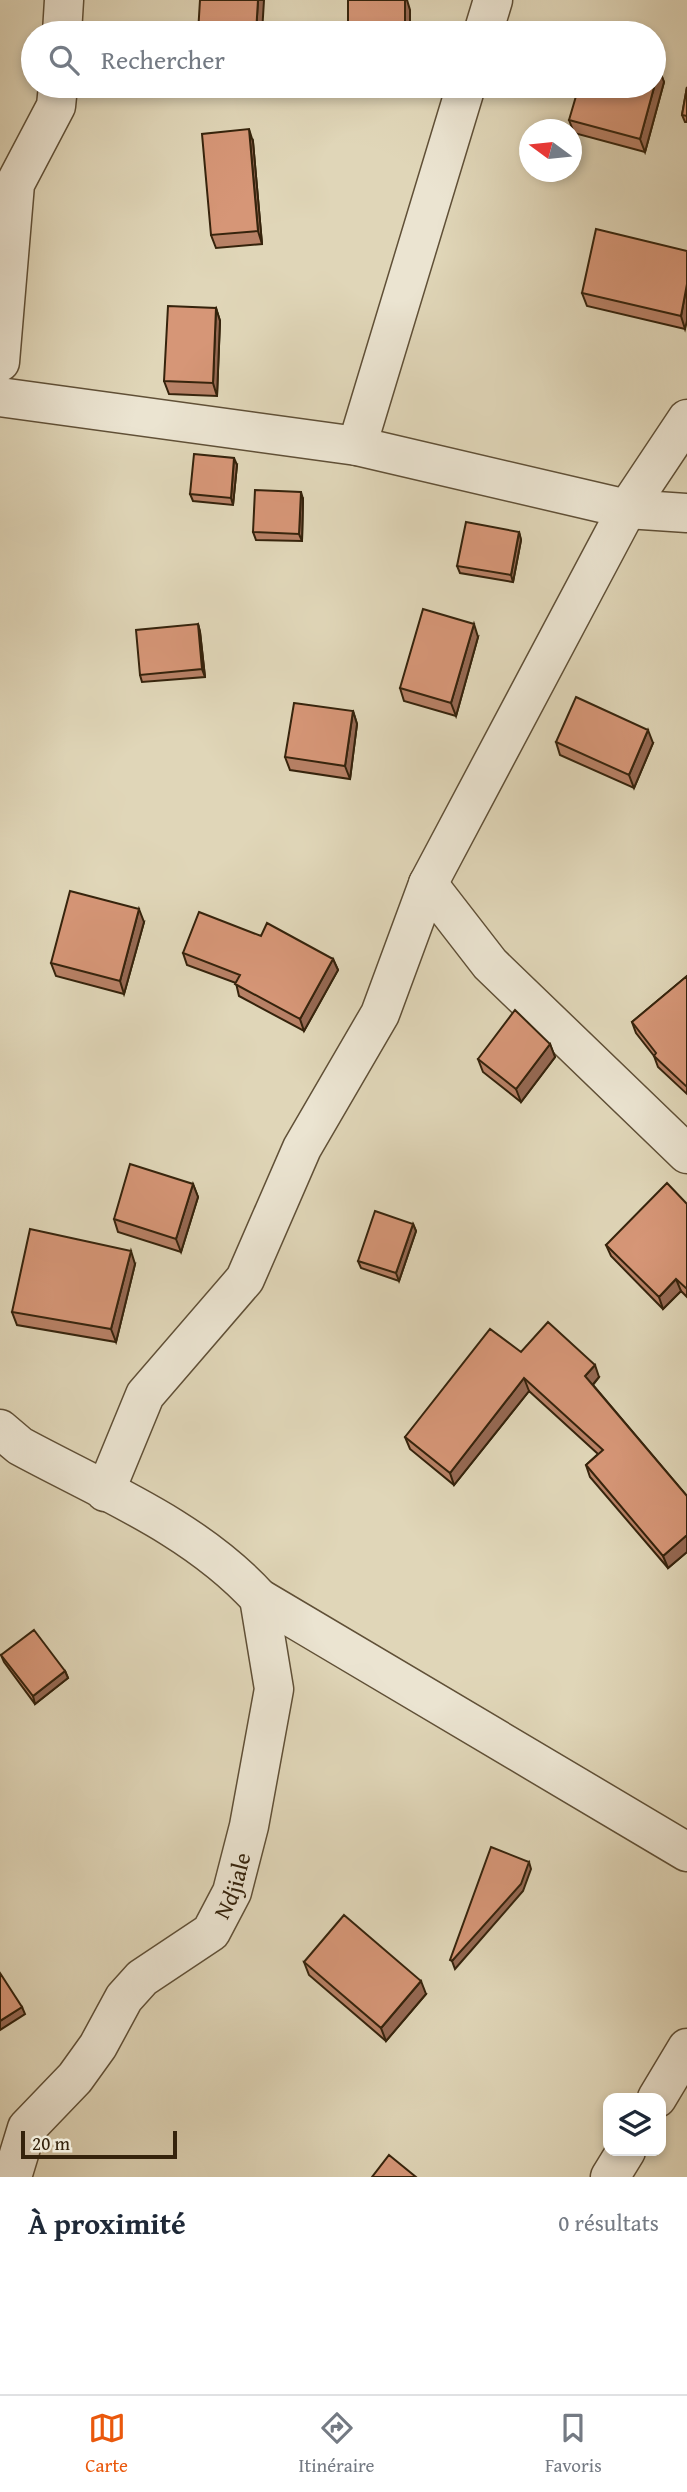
<!DOCTYPE html>
<html lang="fr">
<meta charset="utf-8">
<style>
:root{--surface:#fff;--page:#f6f6f7;--text:#1f2937;--muted:#747a83;--line:#e0e1e3;--accent:#ea580c}
body{margin:0;font-family:"Gentium Book Plus",serif;background:var(--page);color:var(--text)}
.controls{position:absolute;right:21px;bottom:21px;display:grid;overflow:hidden;border-radius:14px;box-shadow:0 4px 10px #0003}
.controls button{width:63px;height:63px;display:grid;place-items:center;padding:0;border:0;border-bottom:2px solid var(--line);background:var(--surface);color:var(--text);font:35px sans-serif}
.compass{position:absolute;left:519px;top:119px;width:63px;height:63px;border-radius:50%;background:var(--surface);box-shadow:0 4px 10px #0003;rotate:285deg}
.scale{position:absolute;left:21px;bottom:18px;width:156px;box-sizing:border-box;padding-left:7px;border:4px solid #35230c;border-top:0;font-size:19px;line-height:24px;white-space:nowrap;color:#35230c;-webkit-text-stroke:5px #ebe4d1;paint-order:stroke}
.list{margin:0;padding:0;list-style:none}
h2{display:flex;justify-content:space-between;align-items:center;height:91px;margin:0;padding:0 28px;font-size:30px}
h2 small{font-size:23px;font-weight:400;color:var(--muted)}
.icon{flex:none;width:38px;height:38px;fill:none;stroke:currentColor;stroke-width:2;stroke-linecap:round;stroke-linejoin:round}
.map{position:relative;flex:none;width:687px;height:2177px;overflow:hidden}
.search{position:absolute;background:var(--surface);box-shadow:0 4px 10px #0003;left:21px;right:21px;top:21px;height:77px;display:flex;align-items:center;gap:18px;box-sizing:border-box;padding:0 24px;border-radius:38px;color:var(--muted);font-size:26px}
.sheet{height:217px;background:var(--surface)}
nav{display:flex;justify-content:space-around;align-items:center;box-sizing:border-box;height:98px;border-top:2px solid var(--line);background:var(--surface);font-size:19px;color:var(--muted)}
nav a{display:grid;justify-items:center;gap:4px}
nav .on{color:var(--accent)}
.map>svg:first-child{display:block}
.lines{fill:none;stroke-linecap:round;stroke-linejoin:round}
.street-casing{stroke:#605037;stroke-width:41}
.street{stroke:#ebe4d1;stroke-width:38}
.wall{fill:#b88166;stroke:#35230c;stroke-width:2}
.shaded-wall{fill:#966953;stroke:#35230c;stroke-width:2}
.building{fill:#d69677;stroke:#35230c;stroke-width:2}
.labels{text-anchor:middle;dominant-baseline:central;stroke-width:5;stroke-linejoin:round;paint-order:stroke}
.street-label{font-size:23px;fill:#35230c;stroke:#ebe4d1}
</style>
<div class="map">
<svg width="687" height="2177" viewBox="0 0 687 2177">
<rect width="100%" height="100%" fill="#e0d6b8"/>
<filter id="stains"><feTurbulence type="fractalNoise" baseFrequency=".00286" numOctaves="4"/><feColorMatrix values="0 0 0 0 .2 0 0 0 0 .09 0 0 0 0 .02 0 0 0 .5 -.17"/></filter>
<radialGradient id="worn" r=".72"><stop offset=".6" stop-color="#630" stop-opacity="0"/><stop offset="1" stop-color="#630" stop-opacity=".3"/></radialGradient>
<g class="lines">
<defs>
<g id="street">
<path d="M62,33l2,-33"/>
<path d="M483,33l10,-33"/>
<path d="M0,362l15,-178 41,-78 2,-20"/>
<path d="M0,397l357,49 270,63 60,4"/>
<path d="M357,446l109,-360"/>
<path d="M428,884l62,80 197,190"/>
<path d="M0,1429l20,17c83,45 174,81 239,152l428,254"/>
<path d="M105,1492l40,-97 100,-116 57,-131 78,-134 48,-130 199,-375 60,-90"/>
<path d="M657,2098l30,-50"/>
<path id="s1" d="M12,2177l15,-49 48,-50 23,-32 26,-48 18,-20 69,-46 21,-40 17,-66 25,-137 -15,-91"/>
<path d="M610,2177l16,-26"/>
</g>
</defs>
<!-- street casing -->
<use href="#street" class="street-casing"/>
<!-- street -->
<use href="#street" class="street"/>
</g>
<!-- wall -->
<path class="wall" d="M659,69l5,13 -19,70 -71,-19 -5,-13z
M351,86h59l-1,3 -57,-1z
M687,87v35h-2l-3,-7z
M253,142l9,102 -46,4 -5,-13z
M687,251l-2,78 -98,-23 -5,-13z
M216,308l4,13 -3,75 -48,-2 -5,-13z
M237,465l-4,40 -40,-4 -3,-7z
M303,499l-1,42 -46,-1 -3,-8z
M519,532l2,8 -8,42 -53,-9 -3,-7z
M198,624l2,8 5,45 -63,5 -2,-7z
M478,637l-22,79 -52,-15 -4,-13z
M353,711l4,13 -7,55 -60,-9 -5,-13z
M556,742l97,1 -19,45 -74,-33z
M144,922l-20,72 -68,-18 -5,-13z
M261,936l72,23 5,11 -34,61 -65,-35 -3,-13 -49,-18 -4,-12z
M687,976v118l-29,-27 -4,-11 -18,-23 -4,-11z
M550,1044l5,13 -34,45 -38,-30 -5,-13z
M193,1184l5,13 -17,55 -63,-20 -4,-13z
M687,1204v93l-6,-6 -18,18 -52,-53 -5,-11z
M413,1224l3,7 -17,50 -38,-13 -3,-7z
M135,1264l-19,78 -99,-17 -5,-13z
M521,1352l78,25 -6,8 94,111v56l-19,16 -78,-91 -4,-12 12,-11 -69,-63 -75,94 -44,-36 -5,-12z
M1,1655l64,16 3,7 -33,26 -31,-42z
M304,1962l122,32 -40,47 -77,-66z"/>
<!-- shaded-wall -->
<path class="shaded-wall" d="M258,0h6l-2,33h-6z
M405,0h2l3,10v23h-5z
M659,69l5,13 -19,70 -5,-13z
M249,129l4,13 9,102 -4,-13z
M687,284v37l-2,8 -4,-13z
M216,308l4,13 -3,75 -4,-13z
M234,458l3,7 -4,40 -2,-7z
M301,492l2,7 -1,42 -3,-7z
M519,532l2,8 -8,42 -2,-7z
M198,624l2,8 5,45 -3,-8z
M474,624l4,13 -22,79 -5,-13z
M353,711l4,13 -7,55 -5,-13z
M648,730l5,13 -19,45 -5,-13z
M139,909l5,13 -20,72 -4,-13z
M333,959l5,11 -34,61 -4,-12z
M550,1044l5,13 -34,45 -5,-13z
M193,1184l5,13 -17,55 -5,-13z
M413,1224l3,7 -17,50 -3,-8z
M131,1251l4,13 -19,78 -5,-13z
M676,1279l5,12 -18,18 -4,-12z
M595,1365l4,12 -9,11 -5,-12z
M524,1378l5,13 -75,94 -4,-12z
M687,1535v17l-19,16 -5,-12z
M65,1671l3,7 -33,26 -2,-8z
M529,1862l2,7 -8,22 -68,78 -3,-8z
M421,1981l5,13 -40,47 -5,-13z
M22,2007l3,7 -25,16v-9z"/>
<!-- building -->
<path class="building" d="M200,0h58l-2,33h-58z
M348,0h57v33h-57z
M654,67l5,2 -19,70 -71,-19 10,-34h75z
M687,87v29l-5,-1z
M249,129l9,102 -47,4 -9,-101z
M596,229l91,22v33l-6,32 -99,-23z
M168,306l48,2 -3,75 -49,-2z
M194,454l40,4 -3,40 -41,-4z
M255,490l46,2 -2,42 -46,-2z
M466,522l53,10 -8,43 -54,-9z
M423,609l51,15 -23,79 -51,-15z
M198,624l4,45 -62,6 -4,-45z
M576,697l72,33 -19,45 -73,-33z
M294,703l59,8 -8,55 -60,-9z
M70,891l69,18 -19,72 -69,-18z
M199,912l62,24 6,-13 66,36 -33,60 -65,-35 5,-9 -57,-22z
M687,976v111l-33,-31 2,-3 -24,-31z
M515,1010l35,34 -34,45 -38,-30z
M130,1164l63,20 -17,55 -62,-20z
M667,1183l20,21v85l-11,-10 -17,18 -53,-52z
M375,1211l38,13 -17,49 -38,-12z
M30,1229l101,22 -20,78 -99,-17z
M548,1322l47,43 -10,11 102,120v39l-24,21 -77,-91 17,-15 -79,-72 -74,95 -45,-36 85,-108 31,23z
M34,1630l31,41 -32,25 -32,-41z
M491,1847l38,15 -8,22 -69,77 -2,-1z
M344,1915l77,66 -40,47 -77,-66z
M0,1973l22,34 -22,14z
M389,2155l27,22h-44z"/>
<g class="labels">
<!-- street labels -->
<g class="street-label">
<text stroke="none"><textPath href="#s1" startOffset="376">Ndjiale</textPath></text>
</g>
</g>
<rect width="100%" height="100%" filter="url(#stains)"/>
<rect width="100%" height="100%" fill="url(#worn)"/>
</svg>
<div class="controls">
<button><svg class="icon" aria-label="layers" viewBox="0 0 24 24"><path d="M12 4l9 5-9 5-9-5zM3 14l9 5 9-5"/></svg></button>
</div>
<svg class="compass" viewBox="-18 -18 36 36"><path d="M0-13l5 13h-10z" fill="#e53935"/><path d="M0 13l5-13h-10z" fill="#747a83"/></svg>
<div class="scale">20 m</div>
<div class="search"><svg class="icon" aria-label="search" viewBox="0 0 24 24"><circle cx="10" cy="10" r="6"/><path d="M15 15l6 6"/></svg>Rechercher</div>
</div>
<section class="sheet">
<h2>À proximité<small>0 résultats</small></h2>
<ul class="list">
</ul>
</section>
<nav>
<a class="on"><svg class="icon" aria-label="map" viewBox="0 0 24 24"><path d="M3 6l6-2 6 2 6-2v14l-6 2-6-2-6 2zM9 4v14M15 6v14"/></svg>Carte</a>
<a><svg class="icon" aria-label="directions" viewBox="0 0 24 24"><path d="M12 3l9 9-9 9-9-9zM9 14v-3h6M13 9l2 2-2 2"/></svg>Itinéraire</a>
<a><svg class="icon" aria-label="saved" viewBox="0 0 24 24"><path d="M7 4h10v16l-5-4-5 4z"/></svg>Favoris</a>
</nav>
